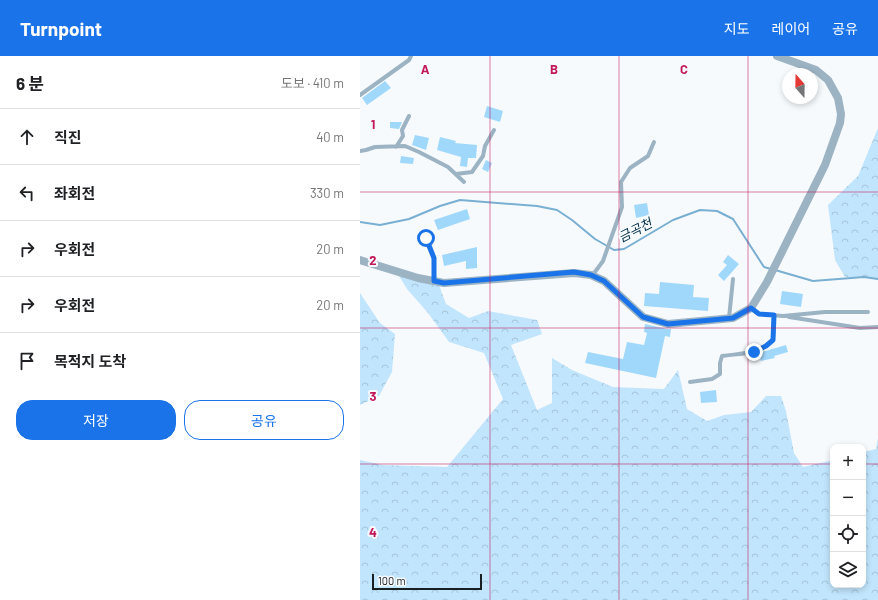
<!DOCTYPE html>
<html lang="ko">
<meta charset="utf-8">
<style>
:root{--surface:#fff;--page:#f6f6f6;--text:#202124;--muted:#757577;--line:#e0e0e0;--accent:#1a73e8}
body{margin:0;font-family:Barlow,"Noto Sans KR",sans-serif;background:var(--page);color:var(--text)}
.controls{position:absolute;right:12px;bottom:12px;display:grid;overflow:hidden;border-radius:8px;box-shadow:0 2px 6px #0003}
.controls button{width:36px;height:36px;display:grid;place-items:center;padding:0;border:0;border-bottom:1px solid var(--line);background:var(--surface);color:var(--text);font:20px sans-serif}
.compass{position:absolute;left:422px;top:12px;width:36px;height:36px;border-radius:50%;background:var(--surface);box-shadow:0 2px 6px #0003;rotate:340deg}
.scale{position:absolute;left:12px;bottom:10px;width:110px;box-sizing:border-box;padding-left:4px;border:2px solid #181f23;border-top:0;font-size:11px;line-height:14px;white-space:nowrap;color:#181f23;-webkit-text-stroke:3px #f7fafd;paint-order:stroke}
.stop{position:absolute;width:12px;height:12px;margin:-9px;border:3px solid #1a73e8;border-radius:50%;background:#fff}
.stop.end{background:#1a73e8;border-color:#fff;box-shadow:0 1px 4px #0008}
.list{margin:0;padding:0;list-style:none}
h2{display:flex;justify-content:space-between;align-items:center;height:52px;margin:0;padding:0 16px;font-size:17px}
h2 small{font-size:13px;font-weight:400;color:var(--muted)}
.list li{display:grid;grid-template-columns:26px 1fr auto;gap:12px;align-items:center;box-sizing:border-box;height:56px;padding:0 16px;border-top:1px solid var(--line)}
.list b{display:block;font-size:15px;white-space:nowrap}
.list em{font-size:13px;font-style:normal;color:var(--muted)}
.actions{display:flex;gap:8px;padding:12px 16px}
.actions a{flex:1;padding:9px 0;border:1px solid var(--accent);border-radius:16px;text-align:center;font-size:14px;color:var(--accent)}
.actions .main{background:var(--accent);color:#fff}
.icon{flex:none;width:22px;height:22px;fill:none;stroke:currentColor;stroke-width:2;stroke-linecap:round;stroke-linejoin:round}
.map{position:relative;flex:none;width:518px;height:544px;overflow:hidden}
header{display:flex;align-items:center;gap:24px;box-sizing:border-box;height:56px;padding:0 20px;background:var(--accent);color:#fff}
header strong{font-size:19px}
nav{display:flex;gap:22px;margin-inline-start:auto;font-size:14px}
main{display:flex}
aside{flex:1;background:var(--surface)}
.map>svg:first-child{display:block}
.forest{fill:url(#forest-crowns)}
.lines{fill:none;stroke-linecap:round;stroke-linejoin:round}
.stream{stroke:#78afd2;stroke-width:2}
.building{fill:#a0d8fc}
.lane{stroke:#9cb3c3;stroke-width:4}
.street{stroke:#9cb3c3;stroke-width:8}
.route{stroke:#1a73e8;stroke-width:5}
.grid{fill:none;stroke:#c2185b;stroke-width:1;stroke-opacity:0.55}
.labels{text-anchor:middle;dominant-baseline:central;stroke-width:4;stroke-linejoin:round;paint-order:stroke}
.water-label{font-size:13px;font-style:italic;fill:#023149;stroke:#f7fafd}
.grid-label{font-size:13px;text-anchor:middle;font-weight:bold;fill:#c2185b;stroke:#f7fafd;stroke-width:4;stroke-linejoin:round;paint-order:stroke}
</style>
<header>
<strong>Turnpoint</strong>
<nav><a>지도</a><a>레이어</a><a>공유</a></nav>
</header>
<main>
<aside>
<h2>6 분<small>도보 · 410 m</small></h2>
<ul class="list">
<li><svg class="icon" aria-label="ahead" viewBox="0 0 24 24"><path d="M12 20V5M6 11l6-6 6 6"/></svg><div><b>직진</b></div><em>40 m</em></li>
<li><svg class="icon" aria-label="left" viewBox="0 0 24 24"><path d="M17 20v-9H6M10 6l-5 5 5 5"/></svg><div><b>좌회전</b></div><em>330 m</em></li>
<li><svg class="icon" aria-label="right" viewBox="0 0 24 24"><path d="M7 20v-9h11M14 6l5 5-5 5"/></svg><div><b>우회전</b></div><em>20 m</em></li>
<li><svg class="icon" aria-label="right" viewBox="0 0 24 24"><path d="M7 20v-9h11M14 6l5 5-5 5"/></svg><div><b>우회전</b></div><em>20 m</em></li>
<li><svg class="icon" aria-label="arrive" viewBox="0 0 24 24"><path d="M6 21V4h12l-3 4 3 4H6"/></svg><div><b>목적지 도착</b></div></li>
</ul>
<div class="actions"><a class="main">저장</a><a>공유</a></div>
</aside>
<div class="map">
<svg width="518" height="544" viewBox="0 0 518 544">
<defs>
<pattern id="forest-crowns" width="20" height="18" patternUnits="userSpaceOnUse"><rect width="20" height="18" fill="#c1e5fd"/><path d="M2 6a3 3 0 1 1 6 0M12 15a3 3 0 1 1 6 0" fill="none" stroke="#a5c4d9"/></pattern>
</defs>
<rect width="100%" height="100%" fill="#f7fafd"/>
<!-- forest -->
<path class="forest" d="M518,72v150l-33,-1 -10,-17 -7,-55 30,-29z
M39,220l40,9 7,19 23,14 19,-7 49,9 5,14 -31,11 26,65 15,-7v-45l20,12 41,17 51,2 14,-19 9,39 20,12 17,-6 27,-3 15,-16h15l5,15 8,42 9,14 30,-7v125h30v-133l13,-3 2,-11v162h-518v-140l23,5 64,2 56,-68 -19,-46 -35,-11 -21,-29 -21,-24z
M0,237l20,30 15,11 -3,38 -13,24 -19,9z"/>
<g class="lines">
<!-- stream -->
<path class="stream" d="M0,166l20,3 29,-6 31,-13 20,-6 77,6 20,4 15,10 23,19 19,11 10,-1 49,-29 27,-10 17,1 16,8 31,48 7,2
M415,214l38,11 51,-4 14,2"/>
</g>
<!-- building -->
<path class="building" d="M25,25l6,7 -24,17 -5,-7z
M127,50l16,5 -3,11 -16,-5z
M30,66h12l-3,7 -9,-1z
M55,79l14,3 -3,12 -14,-5z
M80,81l16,4 -1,2 22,2 -1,13h-8l-1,9 -7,-1 1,-9 -24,-7z
M41,100l13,2 -1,6 -13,-1z
M126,104l6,3 -4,9 -6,-3z
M287,147l2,12 -13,3 -2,-13z
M107,153l3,10 -32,11 -4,-10z
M117,191v21l-11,1v-8l-22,5 -2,-11z
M368,199l11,9 -15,17 -6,-6 9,-10 -4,-3z
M300,226l34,3 -1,12 16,1 -1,13 -64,-5 1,-13 14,1z
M422,235l21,3 -2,13 -21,-3z
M285,268l22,5h4l-1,8 -5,-1 -9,42 -71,-15 3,-11 35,7 4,-17 17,3 3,-12 -3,-1z
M426,289l2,7 -14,4 1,2 -14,3 -2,-8z
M356,334l1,12 -16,1 -1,-11z"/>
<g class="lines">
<!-- lane -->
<path class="lane" d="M0,39l49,-35 2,-4
M36,91l7,-11 -1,-6 7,-14
M0,95l6,-1 9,-3 30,-1 14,6 29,15 16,15
M96,118l16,-2 11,-16 2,-10 9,-16
M65,182l9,21v22
M232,220l11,-15 19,-54 -1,-25 9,-14 18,-12 6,-14
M391,252l8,6 24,2 42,-4h43
M429,261l71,11 18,-1
M369,262l4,-39
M330,326l22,-3 8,-5v-11l2,-7c21,-3 34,-1 51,-16l1,-25"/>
<!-- street -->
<path class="street" d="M0,204l58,18 26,5 130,-10 17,2 13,6 39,36 25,7 65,-6 18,-10 16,-26 58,-117 15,-42 1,-9 -3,-16 -10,-18 -12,-10 -39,-14"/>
</g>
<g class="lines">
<!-- route -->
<path class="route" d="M66,182l8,20v23l10,2 130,-11 17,3 13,6 39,36 25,7 65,-6 18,-10 8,6 15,1 -1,25 -7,6 -12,6"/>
</g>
<!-- grid -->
<path class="grid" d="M130,0v544M259,0v544M388,0v544M0,136h518M0,272h518M0,408h473M503,408h15"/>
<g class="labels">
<!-- water labels -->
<g class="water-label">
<text transform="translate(275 174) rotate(-27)">금곡천</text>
</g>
</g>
<g class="grid-label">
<text x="65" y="18">A</text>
<text x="194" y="18">B</text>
<text x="324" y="18">C</text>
<text x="13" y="73">1</text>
<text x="13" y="209">2</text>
<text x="13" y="345">3</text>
<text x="13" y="481">4</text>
</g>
</svg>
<div class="controls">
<button>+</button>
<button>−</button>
<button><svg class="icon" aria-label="locate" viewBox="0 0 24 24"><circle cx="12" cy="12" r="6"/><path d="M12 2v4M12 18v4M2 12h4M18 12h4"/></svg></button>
<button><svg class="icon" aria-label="layers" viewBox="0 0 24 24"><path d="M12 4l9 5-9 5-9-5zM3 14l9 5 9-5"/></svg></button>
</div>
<svg class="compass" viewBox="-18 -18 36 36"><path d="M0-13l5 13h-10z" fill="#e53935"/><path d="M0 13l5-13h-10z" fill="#757577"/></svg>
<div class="scale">100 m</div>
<div class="stop" style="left:66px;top:182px"></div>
<div class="stop end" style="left:394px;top:296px"></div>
</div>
</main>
